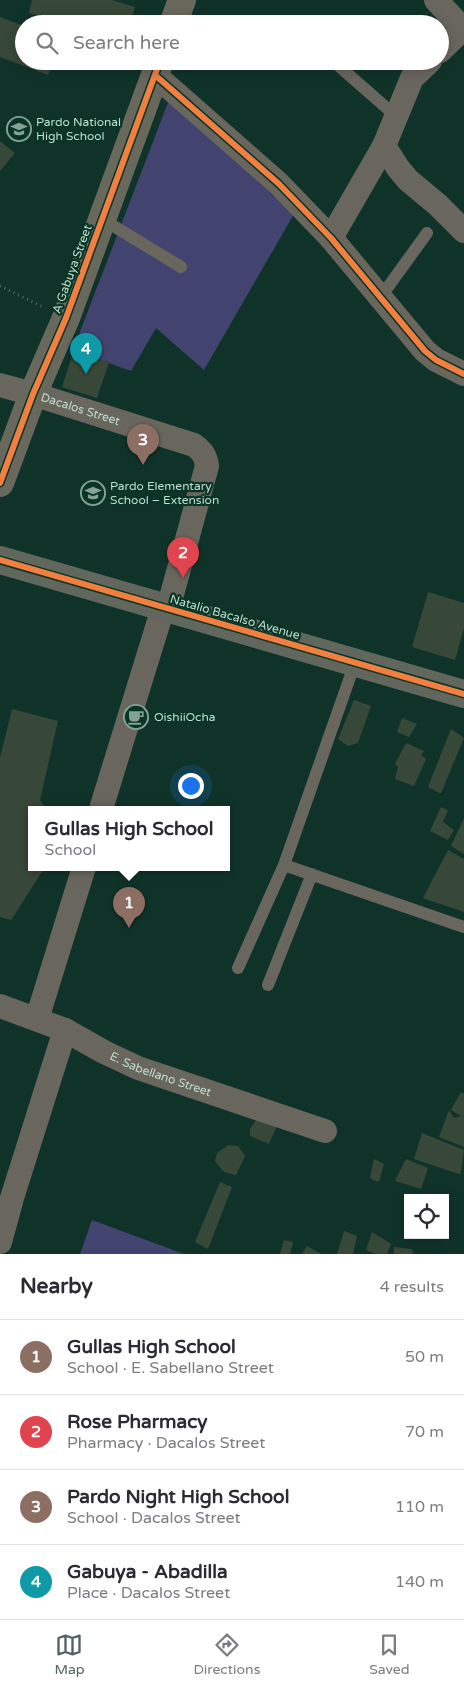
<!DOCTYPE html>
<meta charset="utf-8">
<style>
:root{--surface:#fff;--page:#f7f7f7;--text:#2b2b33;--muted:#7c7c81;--line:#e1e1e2;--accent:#536160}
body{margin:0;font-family:"Varela Round",sans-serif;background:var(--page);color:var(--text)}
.controls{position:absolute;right:15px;bottom:15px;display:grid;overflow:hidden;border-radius:0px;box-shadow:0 2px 12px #0003}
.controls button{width:45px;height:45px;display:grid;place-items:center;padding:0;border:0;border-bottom:1px solid var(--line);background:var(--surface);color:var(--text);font:25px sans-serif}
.you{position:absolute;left:190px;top:785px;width:18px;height:18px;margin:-12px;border:4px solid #fff;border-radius:50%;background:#1a73e8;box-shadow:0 0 0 8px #1a73e833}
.badge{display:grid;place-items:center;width:32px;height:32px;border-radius:50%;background:var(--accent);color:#fff;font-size:16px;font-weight:700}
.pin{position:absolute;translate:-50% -41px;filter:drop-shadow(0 1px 2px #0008)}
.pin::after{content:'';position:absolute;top:26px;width:18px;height:15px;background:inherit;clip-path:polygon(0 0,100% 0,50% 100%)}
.popup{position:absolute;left:28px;top:806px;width:202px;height:65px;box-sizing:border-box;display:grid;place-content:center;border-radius:0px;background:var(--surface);filter:drop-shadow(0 1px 4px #0005);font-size:16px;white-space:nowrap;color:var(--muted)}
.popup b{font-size:19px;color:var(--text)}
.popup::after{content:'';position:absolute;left:50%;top:100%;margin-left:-10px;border:10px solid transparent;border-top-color:var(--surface)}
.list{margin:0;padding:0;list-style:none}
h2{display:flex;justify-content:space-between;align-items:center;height:65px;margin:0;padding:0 20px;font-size:21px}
h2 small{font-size:16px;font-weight:400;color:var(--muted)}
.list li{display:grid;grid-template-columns:32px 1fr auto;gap:15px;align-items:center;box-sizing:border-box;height:75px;padding:0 20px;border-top:1px solid var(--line)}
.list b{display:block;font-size:19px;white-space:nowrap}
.list p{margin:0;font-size:16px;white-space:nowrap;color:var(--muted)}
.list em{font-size:16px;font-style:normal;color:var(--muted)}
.icon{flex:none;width:28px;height:28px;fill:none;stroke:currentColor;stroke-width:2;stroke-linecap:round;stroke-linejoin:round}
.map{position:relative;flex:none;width:464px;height:1254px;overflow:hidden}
.search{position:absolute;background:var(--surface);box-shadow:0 2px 12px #0003;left:15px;right:15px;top:15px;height:55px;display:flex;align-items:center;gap:12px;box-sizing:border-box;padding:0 18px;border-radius:28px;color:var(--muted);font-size:19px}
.sheet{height:365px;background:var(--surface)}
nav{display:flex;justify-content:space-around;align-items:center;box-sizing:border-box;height:70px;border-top:1px solid var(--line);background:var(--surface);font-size:14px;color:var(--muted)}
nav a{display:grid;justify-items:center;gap:2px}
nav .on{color:var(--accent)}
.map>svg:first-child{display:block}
.green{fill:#434370}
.building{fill:#384838}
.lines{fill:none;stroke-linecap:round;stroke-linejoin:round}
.path{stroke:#60655d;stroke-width:3;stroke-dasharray:1 4;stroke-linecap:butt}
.lane{stroke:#69665d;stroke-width:12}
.street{stroke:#69665d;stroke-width:24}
.secondary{stroke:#68685d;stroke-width:28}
.primary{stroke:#61675d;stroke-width:28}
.cycleway-casing{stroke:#083526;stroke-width:9}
.cycleway{stroke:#f27e40;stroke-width:6}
.labels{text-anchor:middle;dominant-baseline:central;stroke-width:4.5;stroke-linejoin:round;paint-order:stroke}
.poi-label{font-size:12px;fill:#c2ddd1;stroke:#083526;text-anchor:start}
.street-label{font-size:12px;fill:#c2ddd1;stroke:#083526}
</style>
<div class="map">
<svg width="464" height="1254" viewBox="0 0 464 1254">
<rect width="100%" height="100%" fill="#103329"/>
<!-- green -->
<path class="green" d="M169,100l125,114 -90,156 -48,-42 -25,43 -58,-21z
M92,1220l92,34h-104z"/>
<!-- building -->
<path class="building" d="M32,0h80l23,7 -5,17h-65l-36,-11z
M0,17l24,9v35h29l-5,14 -48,-18z
M0,141l15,12 -15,18z
M74,350l35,12 -12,36 -35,-11z
M428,592l36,11v25l-9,32 -43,-13z
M354,700l17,6 -13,37 -10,3 -10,-7z
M12,709l46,12 -18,79 6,9h-14v58h13l-34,53 -11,-3v-159z
M402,718l15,6 -8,13 -12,-5z
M451,729l13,9 -23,55h-2l-11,-6z
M406,743l18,8 -3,4 5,4 -12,27 -19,-7 3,-12 -3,-3z
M441,807l7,3 -5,12 11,8 -6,10 -18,-9z
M464,818v36l-13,-8z
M448,850l16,9v53l-41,-14z
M461,1092l3,2v53l-25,-10 10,-27 5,8 7,-2 -10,-6z
M265,1118l12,8 -8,18 -19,-8v-7l6,-9z
M422,1133l42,17 -3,23 -2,1 -45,-15z
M228,1145l10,1 7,10 -9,19 -12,-3 -9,-11 2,-8z
M374,1159l10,5 -5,18 -6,-2 -3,-3z
M406,1159l22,9 -7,21 -26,-8z
M220,1182l12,5 -24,62 -13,-7z
M344,1231l13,5 -4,18h-16z
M372,1232l19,12 -4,10h-12l-9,-4z
M284,1240l9,2 -3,12h-10z
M307,1246l14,8h-19z
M394,1247l18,2 1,5h-19z"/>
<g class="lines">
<!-- path -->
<path class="path" d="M0,286l45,22"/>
<!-- lane -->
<path class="lane" d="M333,61l64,56
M102,219l79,48
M380,298l47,-65
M284,865l180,62
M238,968l46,-103 71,-202
M268,985l44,-111"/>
<!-- street -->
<g class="street">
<path d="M436,0l27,29"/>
<path d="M440,51l24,-23"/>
<path d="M155,75l124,109 52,54 94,113 11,9 28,14"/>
<path d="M384,146l14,22 10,12 30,25 26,26"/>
<path d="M331,238l53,-92 28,-68 18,-17"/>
<path id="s1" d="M0,385l33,9 161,51c8,6 12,11 13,21l-39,143"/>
<path d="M101,809l62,-201"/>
<path id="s2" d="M0,1006l65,24 39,22 34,16 187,63"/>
<path d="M37,1019l47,-152"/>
<path d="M0,1242l12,-44 53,-168"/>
</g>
<!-- secondary -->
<path class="secondary" d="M173,24l9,-24
M0,483l33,-89 33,-76 94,-257"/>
<!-- primary -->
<path class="primary" d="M0,560l464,134"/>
<defs>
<path id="cycleway" d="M155,75l124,109 52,54 94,113 11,9 28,14
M0,483l33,-89 33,-76 94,-257
M0,560l464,134"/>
</defs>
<!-- cycleway casing -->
<use href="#cycleway" class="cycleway-casing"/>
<!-- cycleway -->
<use href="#cycleway" class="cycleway"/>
</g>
<!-- icons -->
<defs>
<symbol id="school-ring" viewBox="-11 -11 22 22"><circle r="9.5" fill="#083526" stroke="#84a296" stroke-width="1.5"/><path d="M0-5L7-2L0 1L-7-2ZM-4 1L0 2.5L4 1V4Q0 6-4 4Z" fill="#84a296"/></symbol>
<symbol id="cafe-ring" viewBox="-11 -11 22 22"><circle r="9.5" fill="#083526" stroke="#84a296" stroke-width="1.5"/><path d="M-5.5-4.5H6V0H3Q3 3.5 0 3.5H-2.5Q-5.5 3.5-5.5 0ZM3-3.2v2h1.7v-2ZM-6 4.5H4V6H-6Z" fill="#84a296"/></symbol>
</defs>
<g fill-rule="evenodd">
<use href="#school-ring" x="5" y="115" width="28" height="28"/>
<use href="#school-ring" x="79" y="479" width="28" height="28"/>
<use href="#cafe-ring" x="122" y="703" width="28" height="28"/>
</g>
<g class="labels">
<!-- poi labels -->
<g class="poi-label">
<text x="36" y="122">Pardo National<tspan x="36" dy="14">High School</tspan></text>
<text x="110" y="486">Pardo Elementary<tspan x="110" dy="14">School – Extension</tspan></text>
<text x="154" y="717">OishiiOcha</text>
</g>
<!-- street labels -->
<g class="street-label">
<text transform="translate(72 269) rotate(-70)">A Gabuya Street</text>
<text stroke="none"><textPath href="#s1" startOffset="84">Dacalos Street</textPath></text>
<text transform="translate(235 617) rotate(16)">Natalio Bacalso Avenue</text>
<text stroke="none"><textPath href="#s2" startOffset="175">E. Sabellano Street</textPath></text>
</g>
</g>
</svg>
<div class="controls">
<button><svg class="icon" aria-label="locate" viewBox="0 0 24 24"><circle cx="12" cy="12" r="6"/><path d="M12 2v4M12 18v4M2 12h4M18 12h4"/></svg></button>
</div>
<div class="you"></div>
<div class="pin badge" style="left:129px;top:928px;background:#8d6e63">1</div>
<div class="popup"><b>Gullas High School</b>School</div>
<div class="pin badge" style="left:183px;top:578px;background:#e0444e">2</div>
<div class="pin badge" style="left:143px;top:465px;background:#8d6e63">3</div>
<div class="pin badge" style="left:86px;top:374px;background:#0f9aa8">4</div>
<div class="search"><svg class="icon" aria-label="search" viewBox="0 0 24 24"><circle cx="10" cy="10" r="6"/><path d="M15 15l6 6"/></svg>Search here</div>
</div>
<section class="sheet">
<h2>Nearby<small>4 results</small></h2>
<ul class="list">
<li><span class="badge" style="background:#8d6e63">1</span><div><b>Gullas High School</b><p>School · E. Sabellano Street</p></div><em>50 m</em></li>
<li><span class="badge" style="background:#e0444e">2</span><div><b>Rose Pharmacy</b><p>Pharmacy · Dacalos Street</p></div><em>70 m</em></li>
<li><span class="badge" style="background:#8d6e63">3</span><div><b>Pardo Night High School</b><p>School · Dacalos Street</p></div><em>110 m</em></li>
<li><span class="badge" style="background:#0f9aa8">4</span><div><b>Gabuya - Abadilla</b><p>Place · Dacalos Street</p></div><em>140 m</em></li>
</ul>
</section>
<nav>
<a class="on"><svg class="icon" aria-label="map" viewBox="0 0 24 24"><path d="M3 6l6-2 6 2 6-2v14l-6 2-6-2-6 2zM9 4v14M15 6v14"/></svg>Map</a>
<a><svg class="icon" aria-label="directions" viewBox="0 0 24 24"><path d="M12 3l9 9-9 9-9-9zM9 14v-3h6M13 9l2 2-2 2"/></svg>Directions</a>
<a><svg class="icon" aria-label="saved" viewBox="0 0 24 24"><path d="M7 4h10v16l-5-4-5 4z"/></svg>Saved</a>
</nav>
